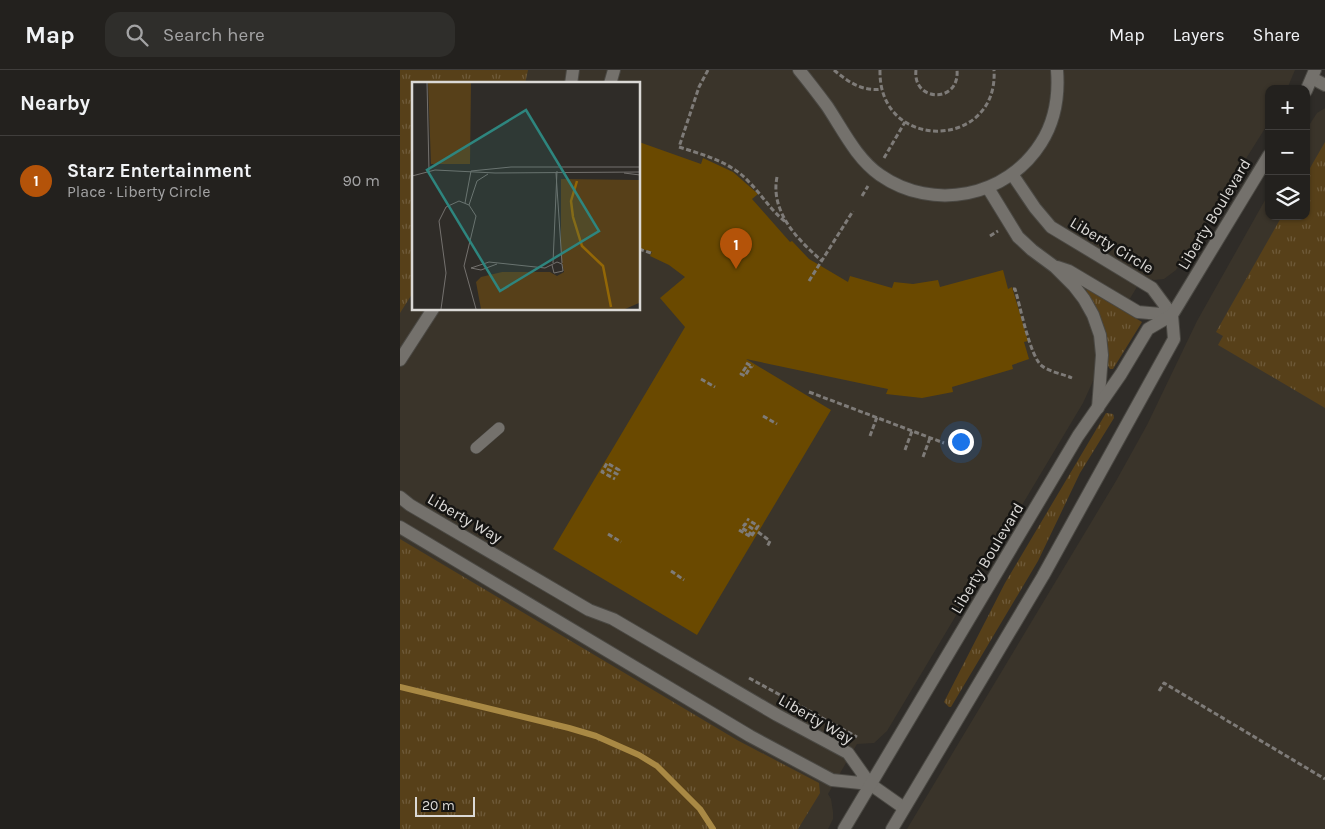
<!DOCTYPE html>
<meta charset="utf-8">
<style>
:root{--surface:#23211e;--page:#2f2e2b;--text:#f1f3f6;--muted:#a3a3a4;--line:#403e3c;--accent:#b45309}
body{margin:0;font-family:Karla,sans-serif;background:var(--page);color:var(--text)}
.controls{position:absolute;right:15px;top:15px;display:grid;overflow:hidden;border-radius:10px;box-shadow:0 1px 4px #0004}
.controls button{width:45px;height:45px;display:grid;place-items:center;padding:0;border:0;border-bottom:1px solid var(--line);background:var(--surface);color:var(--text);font:25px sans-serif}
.scale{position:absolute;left:15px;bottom:12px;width:60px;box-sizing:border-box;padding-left:5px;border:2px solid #dbd9d6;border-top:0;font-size:14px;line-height:18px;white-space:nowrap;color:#dbd9d6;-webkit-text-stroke:4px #161513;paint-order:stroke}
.you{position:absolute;left:560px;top:371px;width:18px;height:18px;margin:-12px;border:4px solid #fff;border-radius:50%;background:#1a73e8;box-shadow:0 0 0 8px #1a73e833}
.badge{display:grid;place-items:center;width:32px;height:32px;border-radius:50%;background:var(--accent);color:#fff;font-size:16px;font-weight:700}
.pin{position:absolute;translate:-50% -41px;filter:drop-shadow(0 1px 2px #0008)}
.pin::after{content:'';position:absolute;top:26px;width:18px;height:15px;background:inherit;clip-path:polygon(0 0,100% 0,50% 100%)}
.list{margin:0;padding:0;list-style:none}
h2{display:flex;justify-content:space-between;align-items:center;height:65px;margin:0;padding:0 20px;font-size:21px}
h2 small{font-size:16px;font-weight:400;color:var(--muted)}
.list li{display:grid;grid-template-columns:32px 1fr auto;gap:15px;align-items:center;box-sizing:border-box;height:90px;padding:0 20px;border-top:1px solid var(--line)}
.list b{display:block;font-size:19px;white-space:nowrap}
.list p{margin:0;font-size:16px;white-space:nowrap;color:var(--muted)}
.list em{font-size:16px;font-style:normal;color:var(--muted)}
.icon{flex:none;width:28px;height:28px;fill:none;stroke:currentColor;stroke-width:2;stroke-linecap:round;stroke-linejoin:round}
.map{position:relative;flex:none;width:925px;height:759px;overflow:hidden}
header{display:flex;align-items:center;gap:30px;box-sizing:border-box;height:70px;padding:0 25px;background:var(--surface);border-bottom:1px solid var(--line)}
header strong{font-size:24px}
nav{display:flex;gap:28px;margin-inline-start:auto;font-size:18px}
.search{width:350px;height:45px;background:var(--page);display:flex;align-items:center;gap:12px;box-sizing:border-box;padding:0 18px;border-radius:15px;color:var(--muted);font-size:19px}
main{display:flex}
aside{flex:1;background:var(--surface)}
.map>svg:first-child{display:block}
.built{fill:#3a342a;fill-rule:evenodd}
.grass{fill:url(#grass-tufts)}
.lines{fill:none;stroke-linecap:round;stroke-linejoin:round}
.stream{stroke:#a98944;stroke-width:6}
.building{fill:#6a4900}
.service-casing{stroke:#4a4843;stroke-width:12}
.minor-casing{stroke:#4a4843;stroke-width:14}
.tertiary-casing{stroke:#4a4843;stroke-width:14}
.path{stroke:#7e7b78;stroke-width:3;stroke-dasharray:5 2.5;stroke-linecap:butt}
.service{stroke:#74716c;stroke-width:11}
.minor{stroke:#74716c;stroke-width:12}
.tertiary{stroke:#74716c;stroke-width:12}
.labels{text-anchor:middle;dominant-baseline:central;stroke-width:5;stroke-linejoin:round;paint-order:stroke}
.street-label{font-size:16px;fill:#dbd9d6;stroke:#161513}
.inset-river{fill:none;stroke:#936706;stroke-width:2.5}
.inset-road{fill:none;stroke:#74716e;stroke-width:1}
.view{fill:#2e857e;fill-opacity:0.15;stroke:#2e857e;stroke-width:2.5}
.inset-edge{fill:none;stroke:#dbd9d6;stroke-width:2.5}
</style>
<header>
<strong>Map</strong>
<div class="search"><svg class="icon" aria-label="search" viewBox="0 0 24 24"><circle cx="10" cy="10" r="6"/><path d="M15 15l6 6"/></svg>Search here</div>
<nav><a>Map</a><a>Layers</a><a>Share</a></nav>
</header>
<main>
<aside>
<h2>Nearby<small></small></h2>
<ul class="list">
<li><span class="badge">1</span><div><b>Starz Entertainment</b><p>Place · Liberty Circle</p></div><em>90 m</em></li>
</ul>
</aside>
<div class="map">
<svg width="925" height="759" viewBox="0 0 925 759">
<defs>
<pattern id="grass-tufts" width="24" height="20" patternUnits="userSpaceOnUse" patternTransform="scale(1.25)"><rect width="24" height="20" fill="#574019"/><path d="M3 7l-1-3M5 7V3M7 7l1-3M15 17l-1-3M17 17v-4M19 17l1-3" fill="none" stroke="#6f5b3a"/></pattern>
</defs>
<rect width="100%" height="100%" fill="#2f2c28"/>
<!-- built -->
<path class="built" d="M0,0h895l-8,19h-18v33l-93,148 -12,9 -10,1 -11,-3 -46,76 -3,26 -11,24 -196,328 -13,12 -17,1 -29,50 3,5 2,13v7l-5,10h-428zM14,14h225v225h-225z
M925,38v721h-418l209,-348 31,-56 50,-104 72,-128v23h37v-86l11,-17z"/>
<!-- grass -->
<path class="grass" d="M0,0h128l-3,14h-111v207l-14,22z
M925,72v266l-107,-63 5,-9 -7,-4 66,-116h24v-41z
M687,219l55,33 -29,47h-3l-2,-3c-3,-32 -2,-46 -22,-74z
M706,343l7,1 1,4 -34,55 -42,88 -87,146h-2l-5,-5 61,-119z
M0,469l337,201 82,43 1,10 -22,36h-398z"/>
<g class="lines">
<!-- stream -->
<path class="stream" d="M0,617l169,41 27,8 43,19 18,11 43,43 13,20"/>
</g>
<!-- building -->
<path class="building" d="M239,72l62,22 2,-6 30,14 25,22 -6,5 38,43 2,-1 17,18 39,23 2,-6 42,12 2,-6 19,2 25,-4 2,7 63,-17 5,19 4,-2 16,54 -4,1 5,17 -17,6 1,4 -61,18 1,5 -31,6 -36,-4 2,-5 -142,-30 85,51 -134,225 -144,-86 132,-222 -25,-29 25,-21 -16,-12 -19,-9 2,-4 -13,-4z"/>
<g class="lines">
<defs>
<path id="service" d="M76,378l23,-20"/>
<path id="minor" d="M399,0c10,12 19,24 28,36 16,24 29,52 53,69 53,37 127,22 161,-32 14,-22 18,-48 16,-73
M912,8l13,7
M171,14l2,-14
M210,14l4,-14
M612,104l23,34 16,19 101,61 20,27
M588,118l30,49 14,13 23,17 19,19 10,13 9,16 7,20 2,20 -4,53
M657,197l12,4 69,41 34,3
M0,290l33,-51
M0,427l10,8 179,105 24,9 164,96 71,38 22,31 34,24
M0,457l350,209 82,44 38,4"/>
<path id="tertiary" d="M906,21l9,-21
M444,759l234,-393 43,-62 27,-45 24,-14 97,-160
M492,759l151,-253 131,-237 -2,-24"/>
</defs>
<!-- service casing -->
<use href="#service" class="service-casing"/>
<!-- minor casing -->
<use href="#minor" class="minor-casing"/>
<!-- tertiary casing -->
<use href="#tertiary" class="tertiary-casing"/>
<!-- path -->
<path class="path" d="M308,0l-9,17 -20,60c25,8 52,15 70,35 13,13 22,29 37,40
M434,0c14,12 29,22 48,19
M480,0c-2,83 119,80 114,0
M516,0c-4,32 44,34 41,0
M484,88l21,-36
M377,107c-7,35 21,63 45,84
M462,126l6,-10
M590,166l8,-5
M239,179l12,4
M409,211l44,-70
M613,219h2c5,16 15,68 27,77 8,6 21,8 30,12
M346,293l7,4
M346,297l-5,7 4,2 6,-10
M301,309l14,8
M409,322l135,51
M363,346l14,8
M470,366l7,-19
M505,380l7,-19
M523,387l7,-19
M207,399l10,5 2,-4 -12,-7 -5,9 13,7
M353,459l-8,-5 -3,4 11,7
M339,460l12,7 7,-11 -11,-7
M358,462l12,9 -3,6
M208,464l13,8
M271,501l13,9
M349,608l108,59
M759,621l5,-8 161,96"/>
<!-- service -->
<use href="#service" class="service"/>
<!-- minor -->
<use href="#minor" class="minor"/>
<!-- tertiary -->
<use href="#tertiary" class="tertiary"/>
</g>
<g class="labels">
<!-- street labels -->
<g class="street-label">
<text transform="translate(814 144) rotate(-59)">Liberty Boulevard</text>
<text transform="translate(712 175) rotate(31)">Liberty Circle</text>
<text transform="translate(65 448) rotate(30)">Liberty Way</text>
<text transform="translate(587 488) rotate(-59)">Liberty Boulevard</text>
<text transform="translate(416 649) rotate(30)">Liberty Way</text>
</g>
</g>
<!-- overview -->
<g transform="translate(12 12)">
<rect width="228" height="228" fill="#2f2c28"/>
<path d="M16,0h43l-1,82h-39zM149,97l78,1v123l-14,6h-144l-5,-27 5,-5 21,-5h48l7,4 7,-4 -3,-14z" fill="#574019"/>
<path class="inset-river" d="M165,99l-6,20 2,16 9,29 21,20 8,41"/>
<path class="inset-road" d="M15,0l2,89M59,89l40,-4h129M144,91l6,90M212,91l16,2M0,94l23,-6 60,3 145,-1M53,121l6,-32M57,123l8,-24 11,-7M141,181l4,-92M59,186l18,-6 56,6 12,-6 5,2 1,7 -9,2 -2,-8M59,186l10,2 16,-6M29,227l5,-36 -7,-52 7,-14 13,-6 10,4 7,11 -12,50 12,43"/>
<path class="view" d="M114,28l73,121 -99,60 -73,-121z"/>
<rect width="228" height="228" class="inset-edge"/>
</g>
</svg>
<div class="controls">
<button>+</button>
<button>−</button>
<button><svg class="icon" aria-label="layers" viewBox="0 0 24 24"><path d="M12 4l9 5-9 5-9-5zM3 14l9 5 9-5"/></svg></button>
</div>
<div class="scale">20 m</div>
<div class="you"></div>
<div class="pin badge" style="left:336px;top:199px">1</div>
</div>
</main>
